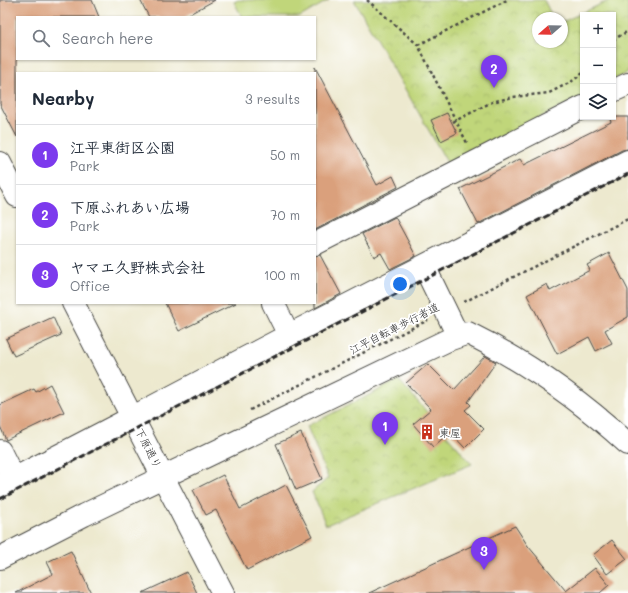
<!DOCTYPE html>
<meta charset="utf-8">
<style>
:root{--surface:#fff;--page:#f6f6f7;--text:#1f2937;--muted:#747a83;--line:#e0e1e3;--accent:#7c3aed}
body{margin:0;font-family:Mali,"Klee One",sans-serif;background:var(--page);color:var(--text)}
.controls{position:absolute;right:12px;top:12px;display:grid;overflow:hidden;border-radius:0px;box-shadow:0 1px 3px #0004}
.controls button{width:36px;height:36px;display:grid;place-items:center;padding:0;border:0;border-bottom:1px solid var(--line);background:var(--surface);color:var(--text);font:20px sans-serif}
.compass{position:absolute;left:532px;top:12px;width:36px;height:36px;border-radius:50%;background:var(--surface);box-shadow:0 1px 3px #0004;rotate:250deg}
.you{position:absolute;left:400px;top:284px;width:14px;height:14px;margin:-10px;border:3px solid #fff;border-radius:50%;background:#1a73e8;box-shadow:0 0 0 6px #1a73e833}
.badge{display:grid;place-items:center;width:26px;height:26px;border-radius:50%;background:var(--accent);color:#fff;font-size:13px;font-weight:700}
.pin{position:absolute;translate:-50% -33px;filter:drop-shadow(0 1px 2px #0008)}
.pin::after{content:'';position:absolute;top:21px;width:14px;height:12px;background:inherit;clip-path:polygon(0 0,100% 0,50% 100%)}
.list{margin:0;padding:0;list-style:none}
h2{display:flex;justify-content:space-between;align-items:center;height:52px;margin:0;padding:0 16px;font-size:17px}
h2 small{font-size:13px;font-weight:400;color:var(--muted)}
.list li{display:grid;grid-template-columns:26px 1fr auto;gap:12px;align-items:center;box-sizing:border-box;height:60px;padding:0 16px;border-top:1px solid var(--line)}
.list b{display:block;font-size:15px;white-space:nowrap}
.list p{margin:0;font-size:13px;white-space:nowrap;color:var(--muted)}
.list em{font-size:13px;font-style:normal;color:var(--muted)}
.icon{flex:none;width:22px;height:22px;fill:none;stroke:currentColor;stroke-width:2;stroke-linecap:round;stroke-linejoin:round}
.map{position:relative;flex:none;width:628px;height:593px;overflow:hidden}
.search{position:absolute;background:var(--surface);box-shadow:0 1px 3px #0004;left:16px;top:16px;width:300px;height:44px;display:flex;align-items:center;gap:10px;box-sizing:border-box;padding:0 14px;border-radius:0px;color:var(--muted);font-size:15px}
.panel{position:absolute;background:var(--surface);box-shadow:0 1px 3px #0004;left:16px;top:72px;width:300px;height:232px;border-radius:0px}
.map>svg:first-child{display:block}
.park{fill:url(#park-crowns);stroke:#768052}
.pitch{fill:#c0d67a;stroke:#768052}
.building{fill:#daa07c}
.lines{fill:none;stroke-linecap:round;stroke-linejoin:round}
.street-casing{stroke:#484844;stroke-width:24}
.secondary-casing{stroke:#484844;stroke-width:24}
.path{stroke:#484844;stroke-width:2.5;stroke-dasharray:3 3;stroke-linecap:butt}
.street{stroke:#fff;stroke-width:22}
.secondary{stroke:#fff;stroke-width:22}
.rail{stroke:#2b2b2b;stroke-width:3;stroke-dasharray:6 3;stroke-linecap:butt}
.labels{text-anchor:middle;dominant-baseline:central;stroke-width:3.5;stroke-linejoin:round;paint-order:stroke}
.street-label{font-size:11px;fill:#2b2b2b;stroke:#fff}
.poi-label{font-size:11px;fill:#2b2b2b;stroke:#fff;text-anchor:start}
</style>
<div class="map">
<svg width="628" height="593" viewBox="0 0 628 593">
<defs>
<pattern id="park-crowns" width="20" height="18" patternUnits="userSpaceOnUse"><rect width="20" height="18" fill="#c0d67a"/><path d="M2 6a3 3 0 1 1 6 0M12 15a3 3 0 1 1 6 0" fill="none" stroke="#a5b86a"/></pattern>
</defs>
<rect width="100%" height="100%" fill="#fff"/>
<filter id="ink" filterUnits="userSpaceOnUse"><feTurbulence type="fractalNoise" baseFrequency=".025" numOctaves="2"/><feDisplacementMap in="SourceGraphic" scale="8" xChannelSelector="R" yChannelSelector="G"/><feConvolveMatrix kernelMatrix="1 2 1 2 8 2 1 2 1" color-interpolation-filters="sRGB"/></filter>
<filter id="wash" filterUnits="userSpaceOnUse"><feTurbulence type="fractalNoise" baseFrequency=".012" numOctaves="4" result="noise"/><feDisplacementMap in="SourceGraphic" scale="16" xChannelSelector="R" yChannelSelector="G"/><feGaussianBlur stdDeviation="0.9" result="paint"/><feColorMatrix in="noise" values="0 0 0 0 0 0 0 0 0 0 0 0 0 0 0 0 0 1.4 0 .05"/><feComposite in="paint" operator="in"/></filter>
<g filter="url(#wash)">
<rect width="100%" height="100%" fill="#ede9cf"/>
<!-- park -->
<path class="park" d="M354,0h190l9,18h-15v24h24v-20l48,-22h18v72l-15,8v-65h-30v81l-135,68z
M399,380l73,84 -146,61 -14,-33 16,-14 -21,-52z"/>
<!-- pitch -->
<path class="pitch" d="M238,0h91l-29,17h-58l-8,-15z"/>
<g id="blocks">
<!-- building -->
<path class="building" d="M0,0h92l7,17h-82v120l-17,-33z
M140,0h75l-31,17h-35z
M315,67l62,118 16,-9 5,11 -83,43z
M447,113l10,20 -16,8 -10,-21z
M609,117h19v32l-6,1 -144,74 -18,-35 60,-30 4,6 87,-43z
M395,217l21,39 -26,13 -9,-16 -7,4 -12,-23z
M609,253l19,37v27l-23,13 7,13 -16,8 -7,-14 -32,17 -30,-59 20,-11 3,7 40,-21 -3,-5z
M320,255l21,39 -26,14v-52z
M165,303h71l-57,28z
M53,317l8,18 -47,21 -8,-17z
M485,356l11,6 -28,40 3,3 -6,5 19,19 -19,19 -15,-16 -17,15 -20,-23 18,-15 -25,-26 22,-19 26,26z
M50,384l14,28 -58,28 -6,-14v-21l34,-16 2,3z
M301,433l21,46 -26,11 -20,-46z
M223,475l17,34 46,-24 26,51 -65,34 -31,-60 -10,5 -13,-25z
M515,526l13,20 38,45 29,-23 14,17 -9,8h-231z
M612,540l15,19 -20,15 -14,-19z
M71,551l20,42h-75l37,-19 -6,-12z
M187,572l10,21h-55z"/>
</g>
</g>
<g filter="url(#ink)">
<use href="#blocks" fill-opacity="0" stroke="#484844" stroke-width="1"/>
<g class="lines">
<defs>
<path id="street" d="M613,91l15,-7
M315,244l268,-137
M424,266l34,70
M273,303l16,32
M133,417l156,-82 339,-174
M0,451l14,28
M0,558l84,-43 364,-175 20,-7c57,28 113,68 160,111"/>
<path id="secondary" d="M0,163l17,33
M73,303l150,290
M0,486l133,-69"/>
</defs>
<!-- street casing -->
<use href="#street" class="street-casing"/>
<!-- secondary casing -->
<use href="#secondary" class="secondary-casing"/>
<!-- path -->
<path class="path" d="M367,0l51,45 49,98
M613,40l15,-9
M418,45l89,-45
M453,122l39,-20 21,-5 36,-4 22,-11 12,-9
M464,302l164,-83
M250,410l178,-90"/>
<!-- street -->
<use href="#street" class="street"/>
<!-- secondary -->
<use href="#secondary" class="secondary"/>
<!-- rail -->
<path class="rail" d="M0,499l628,-325"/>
</g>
</g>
<!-- icons -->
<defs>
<symbol id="building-bare" viewBox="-9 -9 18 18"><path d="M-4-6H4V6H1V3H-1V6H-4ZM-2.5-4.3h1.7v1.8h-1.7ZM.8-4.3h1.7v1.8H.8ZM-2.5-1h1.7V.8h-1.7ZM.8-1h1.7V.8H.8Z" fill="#c8321e" stroke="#fff" stroke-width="2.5" paint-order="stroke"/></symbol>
</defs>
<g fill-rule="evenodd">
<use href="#building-bare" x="416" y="421" width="22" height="22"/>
</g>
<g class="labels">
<!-- street labels -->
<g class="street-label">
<text transform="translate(394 328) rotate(-27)">江平自転車歩行者道</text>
<text transform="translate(149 448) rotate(63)">下原通り</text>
</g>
<!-- poi labels -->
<g class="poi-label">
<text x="439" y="432">東屋</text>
</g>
</g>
</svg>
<div class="controls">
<button>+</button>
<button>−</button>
<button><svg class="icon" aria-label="layers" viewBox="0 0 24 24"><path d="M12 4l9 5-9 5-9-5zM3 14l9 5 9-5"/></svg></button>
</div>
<svg class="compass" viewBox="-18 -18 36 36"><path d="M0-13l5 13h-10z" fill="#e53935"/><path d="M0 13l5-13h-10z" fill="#747a83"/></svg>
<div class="you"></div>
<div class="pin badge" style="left:385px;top:445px">1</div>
<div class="pin badge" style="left:494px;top:88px">2</div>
<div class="pin badge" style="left:484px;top:570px">3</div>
<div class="search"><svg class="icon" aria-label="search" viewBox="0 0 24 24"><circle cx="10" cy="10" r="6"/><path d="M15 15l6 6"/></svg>Search here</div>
<section class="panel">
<h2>Nearby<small>3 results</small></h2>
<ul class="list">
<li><span class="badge">1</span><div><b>江平東街区公園</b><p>Park</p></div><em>50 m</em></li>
<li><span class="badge">2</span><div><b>下原ふれあい広場</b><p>Park</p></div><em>70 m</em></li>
<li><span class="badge">3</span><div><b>ヤマエ久野株式会社</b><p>Office</p></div><em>100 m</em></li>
</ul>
</section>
</div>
